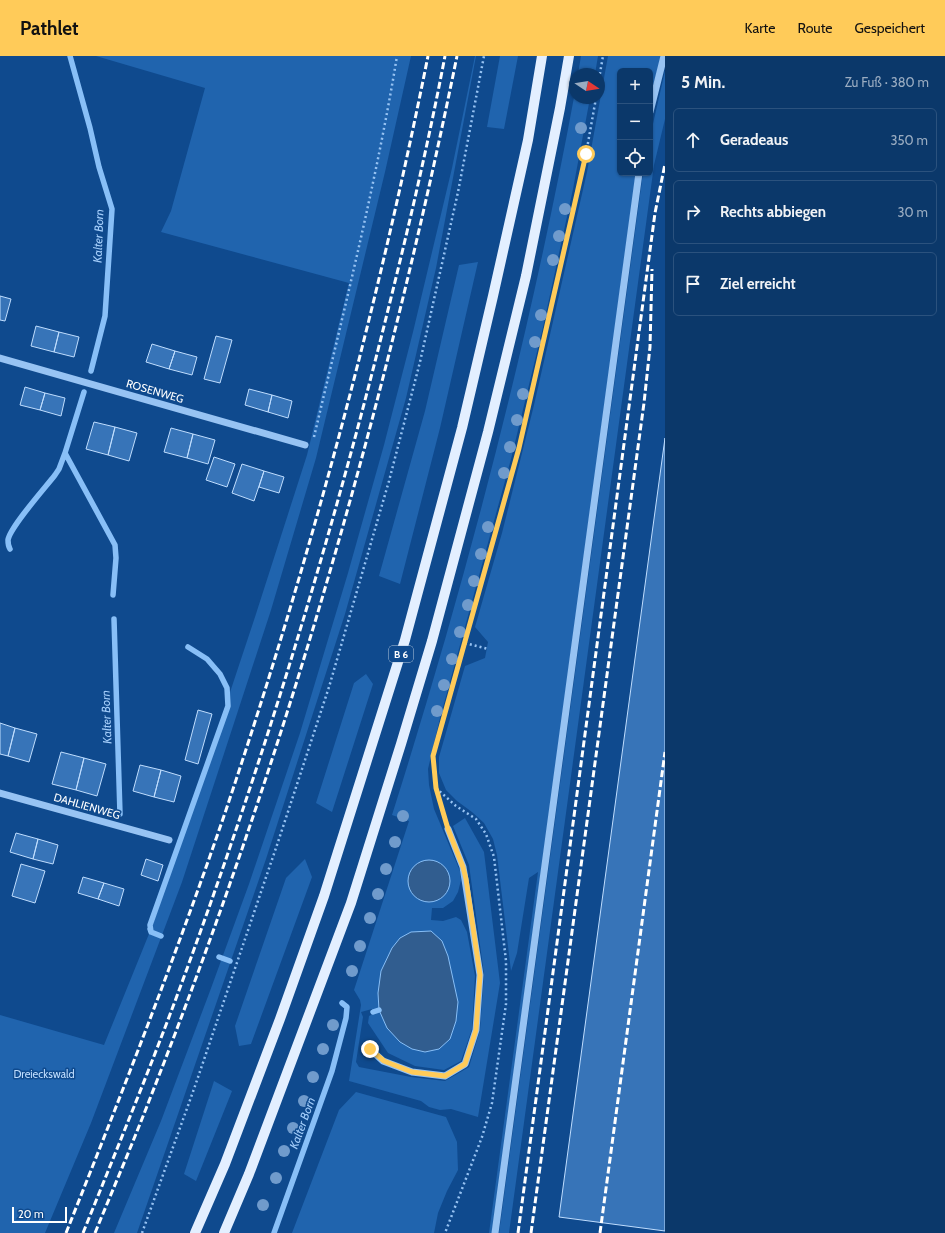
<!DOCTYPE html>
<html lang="de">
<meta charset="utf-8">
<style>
:root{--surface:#0b386a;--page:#143f70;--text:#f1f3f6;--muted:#9aacc1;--line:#2b527e;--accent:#ffcb59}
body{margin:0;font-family:Cabin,sans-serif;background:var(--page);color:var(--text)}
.controls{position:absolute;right:12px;top:12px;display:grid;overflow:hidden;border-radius:6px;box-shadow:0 1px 3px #0004}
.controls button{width:36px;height:36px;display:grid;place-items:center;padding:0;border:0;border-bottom:1px solid var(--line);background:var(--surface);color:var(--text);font:20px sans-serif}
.compass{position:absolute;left:569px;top:12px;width:36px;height:36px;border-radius:50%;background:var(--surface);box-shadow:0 1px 3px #0004;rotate:102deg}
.scale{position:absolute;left:12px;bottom:10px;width:55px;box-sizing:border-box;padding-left:4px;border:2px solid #fff;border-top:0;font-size:11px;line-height:14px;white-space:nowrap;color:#fff;-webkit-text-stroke:3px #0f4a8e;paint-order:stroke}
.stop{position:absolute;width:12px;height:12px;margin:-9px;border:3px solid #ffcb59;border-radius:50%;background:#fff}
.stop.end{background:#ffcb59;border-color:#fff;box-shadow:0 1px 4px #0008}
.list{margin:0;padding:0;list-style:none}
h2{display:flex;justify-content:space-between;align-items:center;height:52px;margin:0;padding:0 16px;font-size:17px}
h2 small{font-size:13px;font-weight:400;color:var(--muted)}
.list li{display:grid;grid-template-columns:26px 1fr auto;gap:12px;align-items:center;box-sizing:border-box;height:64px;margin:0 8px 8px;padding:0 8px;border:1px solid var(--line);border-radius:6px}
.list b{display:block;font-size:15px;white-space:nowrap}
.list em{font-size:13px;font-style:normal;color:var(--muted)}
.icon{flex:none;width:22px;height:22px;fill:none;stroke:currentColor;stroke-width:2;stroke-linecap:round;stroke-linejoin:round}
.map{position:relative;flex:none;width:665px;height:1177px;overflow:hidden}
header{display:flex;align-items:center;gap:24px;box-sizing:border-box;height:56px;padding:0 20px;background:var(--accent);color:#111}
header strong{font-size:19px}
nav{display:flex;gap:22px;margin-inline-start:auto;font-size:14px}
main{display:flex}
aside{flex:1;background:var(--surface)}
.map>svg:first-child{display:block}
.green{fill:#2064ae}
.water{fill:#315d8f;stroke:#88bff7}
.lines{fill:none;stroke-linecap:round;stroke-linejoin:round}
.stream{stroke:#88bff7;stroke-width:5.5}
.building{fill:#3774b8;stroke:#bfddfe}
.path{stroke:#97c3f3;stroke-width:2.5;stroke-dasharray:2 3;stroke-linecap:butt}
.minor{stroke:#97c3f3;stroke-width:7}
.major{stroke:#e3efff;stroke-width:10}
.rail{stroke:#fff;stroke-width:3;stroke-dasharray:7 3;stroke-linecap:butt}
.tree{fill:#709bcc}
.route{stroke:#ffcb59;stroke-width:5}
.labels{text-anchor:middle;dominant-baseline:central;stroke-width:3;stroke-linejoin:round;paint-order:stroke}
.shield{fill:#0f4a8e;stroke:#b7c9dd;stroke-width:1}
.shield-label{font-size:10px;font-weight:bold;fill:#fff}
.street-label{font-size:11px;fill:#fff;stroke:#0f4a8e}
.park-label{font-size:11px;fill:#bfddfe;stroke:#0f4a8e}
.water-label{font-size:12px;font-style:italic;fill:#a3cdfa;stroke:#0f4a8e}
</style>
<header>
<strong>Pathlet</strong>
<nav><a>Karte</a><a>Route</a><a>Gespeichert</a></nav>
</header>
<main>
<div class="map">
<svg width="665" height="1177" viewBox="0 0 665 1177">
<rect width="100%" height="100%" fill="#0f4a8e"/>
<!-- green -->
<path class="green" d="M96,0h315l-26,116 -69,286 -45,152 -89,272 -91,241 -46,110h-45v-218l104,30 49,-121 102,-307 52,-162 42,-172 -188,-51 10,-21 34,-123z
M475,0h1l-40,212 -30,130 -61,216 -79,245 -129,374h-23l47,-112 49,-130 39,-107 51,-151 48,-160 36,-128 29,-113 39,-164z
M500,0h18l-14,73 -17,-2z
M581,0h17l-3,18h-17z
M608,0h53l-11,42v-27h-30v102h16l-144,1060h-3l49,-361 -9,6 -12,75 -6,18 -14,-116 -4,-16 -9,-16 -12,-11 -15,-11 -11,-11 -7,-17v-16l26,-91 20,-8 3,-16 -13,-15 27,-94 32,-128 53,-233z
M665,15v48l-11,46 -145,1068h-10l144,-1060h7v-36z
M575,36v6h15l-17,91 -30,138 -32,132 -71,259 -12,51 1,16 5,24 26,62 1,9 -3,12 -5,9 -10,7h-11l-1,12 12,1 13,-4 5,3 6,12 8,44 -3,53 -11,32 -17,9 -29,-4 -27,-13 -20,-30 1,-7 4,-2 -1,-5 -11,3 2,5 -7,45 3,5 52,10 34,4 24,-14 11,-37 4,-56 -15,-109 -16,-39 12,-8 19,34 16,131 -22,134 -27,-8 -11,1 -11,-3 -8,-6 -72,-20 12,-76 -1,-5 -6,-10 55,-169 -17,-6c75,-237 138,-479 183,-723z
M478,206l-38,166 -40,156 -21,-8 46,-165 34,-146z
M366,618l7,10 -41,128 -16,-9 38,-120z
M305,803l7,18 -61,167 -12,2 -4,-20 51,-148z
M214,1025l18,10 -36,90 -12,-7z
M356,1036l90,25 11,25 1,28 -11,21 -9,22 -4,20h-142l47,-123z"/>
<!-- water -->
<path class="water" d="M408 825a21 21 0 1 1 42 0a21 21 0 1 1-42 0Z
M431,875l11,10 6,15 10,46 -2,19 -6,18 -11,10 -14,3 -13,-3 -12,-7 -13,-14 -8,-18 -1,-17 3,-22 11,-23 8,-10 11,-6z"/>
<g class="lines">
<!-- stream -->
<path class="stream" d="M70,0l20,72 9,39 13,42 -7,107 -14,55
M84,336l-19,61 50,92 1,13 -3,37
M10,493c-2,-3 -2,-6 -2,-9 2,-13 37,-52 47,-65l4,-6 6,-16
M114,563l6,195
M150,873l1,3 10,4
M151,876l-1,-7 78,-219 -1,-18 -7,-14 -13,-15 -19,-12
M219,901l11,4
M373,956l6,-2
M274,1177l58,-162 14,-53 1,-11 -5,-4"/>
</g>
<!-- building -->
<path class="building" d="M0,240l11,3 -6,22 -5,-1z
M36,270l23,6 -5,20 -23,-6z
M59,276l20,5 -5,20 -20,-5z
M216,280l16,4 -12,43 -16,-4z
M152,288l23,7 -6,18 -23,-7z
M175,295l22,6 -5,18 -23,-6z
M25,331l20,6 -5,17 -20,-5z
M249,333l23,6 -4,17 -23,-7z
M45,337l20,5 -4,18 -21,-6z
M272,339l20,6 -4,17 -20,-6z
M94,366l21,5 -7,28 -22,-6z
M115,371l22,6 -8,28 -21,-6z
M171,372l22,6 -6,24 -23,-6z
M193,378l22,6 -7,24 -21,-6z
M665,382v793l-106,-14z
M214,401l21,7 -8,23 -21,-7z
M242,408l22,7 -10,30 -22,-8z
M264,415l20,6 -5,16 -20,-6z
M198,654l14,4 -14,50 -13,-4z
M0,667l15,5 -7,28 -8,-2z
M15,672l22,6 -8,28 -21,-6z
M61,696l23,6 -8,32 -24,-6z
M84,702l22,6 -9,32 -21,-6z
M140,709l21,5 -7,27 -21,-6z
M161,714l20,6 -7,26 -20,-5z
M16,777l22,6 -5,20 -23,-7z
M38,783l20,6 -5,19 -20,-5z
M146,803l17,6 -5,16 -17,-6z
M21,808l24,7 -10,32 -23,-7z
M83,821l21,6 -6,16 -20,-6z
M104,827l20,6 -5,17 -21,-7z"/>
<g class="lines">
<!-- path -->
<path class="path" d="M599,23l4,-23
M314,381c30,-127 62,-253 83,-381
M465,587l23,6
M436,732l20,18 20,13 10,15 8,23 12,104v43l-14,99 -10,34 -37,96
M445,762l-9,-30 -3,-32 86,-308 67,-294 10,-56
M142,1177l52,-144 84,-247 51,-155 60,-206 31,-119 38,-170 26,-136"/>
<!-- minor -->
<path class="minor" d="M650,56l14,-56
M0,302l305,87
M0,737l169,47
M370,993l13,12 29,11 33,4 20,-12 11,-34 4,-55 -17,-108 -15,-38
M495,1177l144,-1060"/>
<!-- major -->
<path class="major" d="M195,1177l30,-69 55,-145 44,-123 81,-256 57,-212 31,-132 35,-156 14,-84
M224,1177l25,-59 102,-271 50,-159 31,-103 56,-209 38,-156 34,-168 9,-52"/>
<!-- rail -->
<path class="rail" d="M66,1177c56,-140 111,-280 160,-423 83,-247 151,-499 202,-754
M83,1177c33,-82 67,-164 98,-248 80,-217 148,-438 204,-663 22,-88 43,-177 60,-266
M95,1177c18,-44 37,-88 54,-132 56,-142 107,-287 152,-433 62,-201 114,-406 156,-612
M518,1177l137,-1020 10,-49
M531,1177l113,-830 6,-56 2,-78
M600,1177l65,-481"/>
</g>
<!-- trees -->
<g class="tree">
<circle cx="581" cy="72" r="6"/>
<circle cx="565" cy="153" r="6"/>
<circle cx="559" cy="180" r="6"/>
<circle cx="553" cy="204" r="6"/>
<circle cx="541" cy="259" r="6"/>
<circle cx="535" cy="286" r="6"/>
<circle cx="523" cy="338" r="6"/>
<circle cx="517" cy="364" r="6"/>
<circle cx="510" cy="391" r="6"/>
<circle cx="504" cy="417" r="6"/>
<circle cx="488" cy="471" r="6"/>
<circle cx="481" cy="498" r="6"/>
<circle cx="474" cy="525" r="6"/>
<circle cx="468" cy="549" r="6"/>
<circle cx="460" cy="576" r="6"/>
<circle cx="452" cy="603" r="6"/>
<circle cx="444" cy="629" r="6"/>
<circle cx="437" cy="655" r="6"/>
<circle cx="403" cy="760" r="6"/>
<circle cx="395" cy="786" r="6"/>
<circle cx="386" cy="813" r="6"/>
<circle cx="378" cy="838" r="6"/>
<circle cx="370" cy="862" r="6"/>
<circle cx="360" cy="890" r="6"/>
<circle cx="352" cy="915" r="6"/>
<circle cx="333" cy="969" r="6"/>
<circle cx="323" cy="993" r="6"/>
<circle cx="313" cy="1021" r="6"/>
<circle cx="304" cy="1045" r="6"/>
<circle cx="293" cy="1072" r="6"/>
<circle cx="284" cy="1095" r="6"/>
<circle cx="276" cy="1122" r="6"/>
<circle cx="263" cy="1149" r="6"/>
</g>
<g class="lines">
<!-- route -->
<path class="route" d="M370,993l14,12 28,11 33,4 20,-12 11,-34 4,-55 -14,-96 -3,-12 -15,-38 -12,-41 -3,-32 86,-308 67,-294"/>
</g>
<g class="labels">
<!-- shield labels -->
<rect class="shield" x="389" y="590" width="24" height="16" rx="3"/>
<g class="shield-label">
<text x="401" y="598">B 6</text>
</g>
<!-- street labels -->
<g class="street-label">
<text transform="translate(155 335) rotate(16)">ROSENWEG</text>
<text transform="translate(87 750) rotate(16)">DAHLIENWEG</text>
</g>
<!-- park labels -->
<g class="park-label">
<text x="44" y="1018">Dreieckswald</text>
</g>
<!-- water labels -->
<g class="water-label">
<text transform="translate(98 180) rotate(-88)">Kalter Born</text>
<text transform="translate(106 661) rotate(-92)">Kalter Born</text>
<text transform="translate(302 1067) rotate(-70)">Kalter Born</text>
</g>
</g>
</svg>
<div class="controls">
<button>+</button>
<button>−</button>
<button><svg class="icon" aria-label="locate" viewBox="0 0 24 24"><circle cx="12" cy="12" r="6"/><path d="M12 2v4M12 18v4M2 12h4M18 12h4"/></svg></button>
</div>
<svg class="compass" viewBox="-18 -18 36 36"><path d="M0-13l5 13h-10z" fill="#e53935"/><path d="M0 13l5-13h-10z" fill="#9aacc1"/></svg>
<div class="scale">20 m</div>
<div class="stop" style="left:586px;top:98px"></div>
<div class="stop end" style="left:370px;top:993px"></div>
</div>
<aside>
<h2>5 Min.<small>Zu Fuß · 380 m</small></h2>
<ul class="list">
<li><svg class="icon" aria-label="ahead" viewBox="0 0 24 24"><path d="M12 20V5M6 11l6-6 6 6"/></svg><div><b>Geradeaus</b></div><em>350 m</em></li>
<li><svg class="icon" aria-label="right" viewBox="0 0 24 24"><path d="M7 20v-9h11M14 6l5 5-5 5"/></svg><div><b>Rechts abbiegen</b></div><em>30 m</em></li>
<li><svg class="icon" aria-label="arrive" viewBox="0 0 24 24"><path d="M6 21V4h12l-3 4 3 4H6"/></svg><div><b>Ziel erreicht</b></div></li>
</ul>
</aside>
</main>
